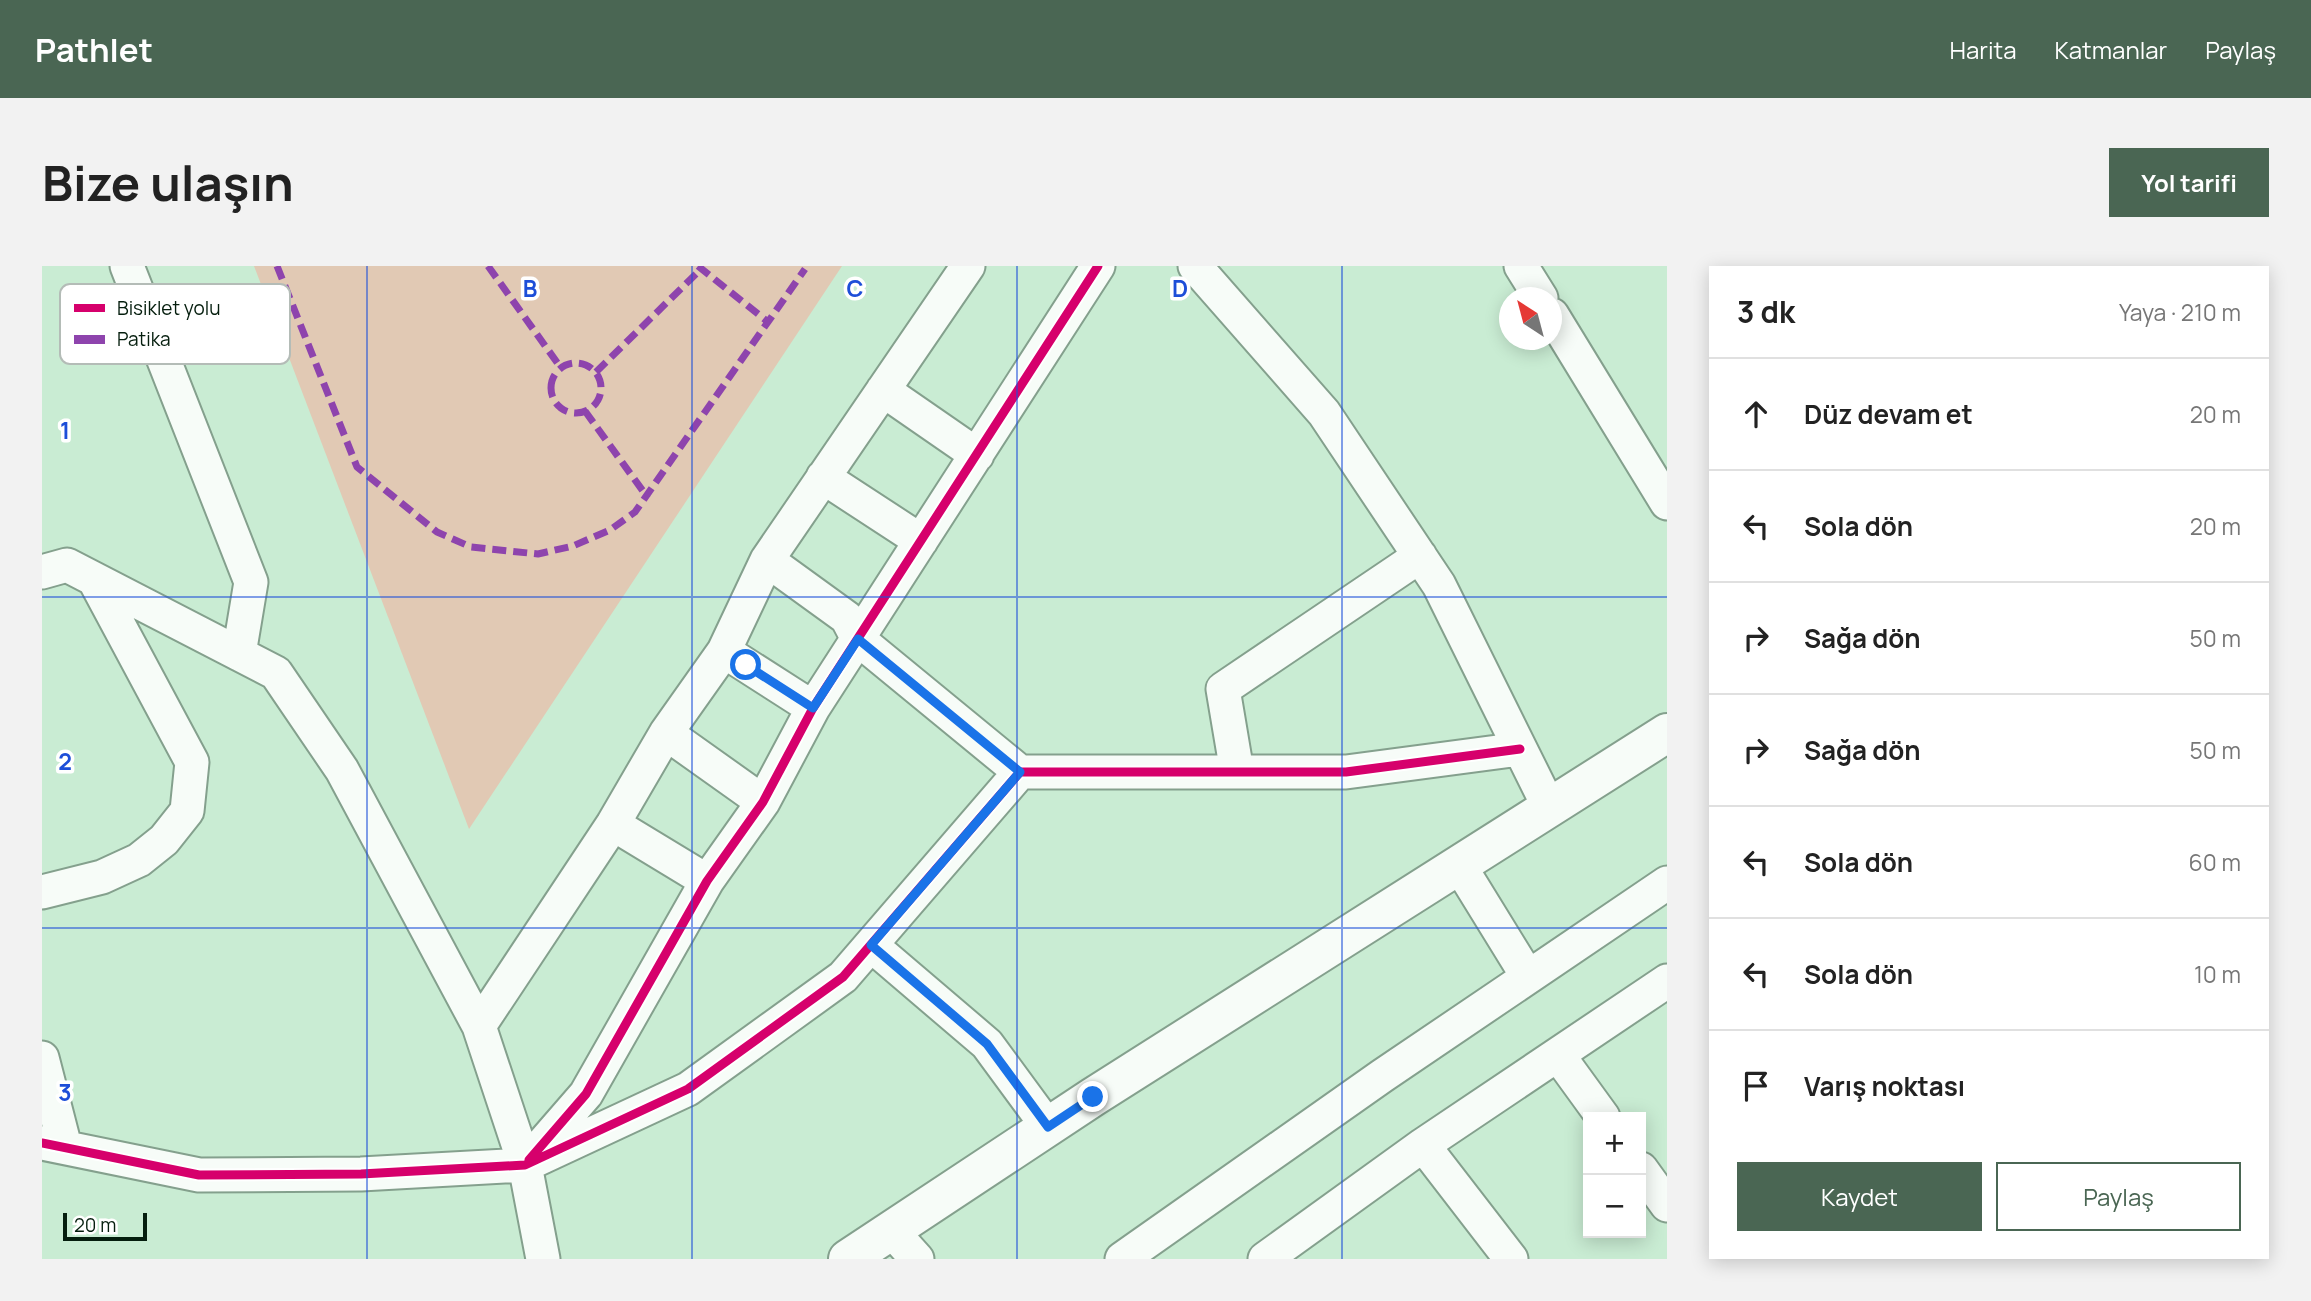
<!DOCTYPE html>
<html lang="tr">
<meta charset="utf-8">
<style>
:root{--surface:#fff;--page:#f2f2f2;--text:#222;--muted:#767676;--line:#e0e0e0;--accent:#4a6653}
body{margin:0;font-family:Manrope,sans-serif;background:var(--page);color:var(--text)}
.controls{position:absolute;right:21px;bottom:21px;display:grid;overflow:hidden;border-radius:0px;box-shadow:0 4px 18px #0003}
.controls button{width:63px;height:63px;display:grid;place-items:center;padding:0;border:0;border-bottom:2px solid var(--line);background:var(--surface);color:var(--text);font:35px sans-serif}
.compass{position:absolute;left:1457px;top:21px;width:63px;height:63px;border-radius:50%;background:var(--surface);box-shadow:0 4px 18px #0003;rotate:324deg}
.scale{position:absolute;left:21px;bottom:18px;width:84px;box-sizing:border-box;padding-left:7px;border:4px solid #051e0e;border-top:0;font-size:19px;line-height:24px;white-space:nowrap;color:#051e0e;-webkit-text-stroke:5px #fff;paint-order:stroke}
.stop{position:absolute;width:21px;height:21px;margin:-16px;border:5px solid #1a73e8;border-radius:50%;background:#fff}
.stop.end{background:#1a73e8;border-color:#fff;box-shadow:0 2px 7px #0008}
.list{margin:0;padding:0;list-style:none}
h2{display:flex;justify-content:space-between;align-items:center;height:91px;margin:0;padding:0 28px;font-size:30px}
h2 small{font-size:23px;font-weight:400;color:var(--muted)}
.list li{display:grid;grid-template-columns:46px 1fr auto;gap:21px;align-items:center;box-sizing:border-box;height:112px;padding:0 28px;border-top:2px solid var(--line)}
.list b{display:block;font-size:26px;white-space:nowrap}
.list em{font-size:23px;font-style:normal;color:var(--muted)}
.actions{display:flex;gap:14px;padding:21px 28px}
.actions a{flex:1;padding:16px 0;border:2px solid var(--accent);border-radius:0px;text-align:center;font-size:24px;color:var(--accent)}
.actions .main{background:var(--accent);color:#fff}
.icon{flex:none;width:38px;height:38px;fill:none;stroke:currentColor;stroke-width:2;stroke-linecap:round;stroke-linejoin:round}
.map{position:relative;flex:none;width:1625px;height:993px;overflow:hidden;border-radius:0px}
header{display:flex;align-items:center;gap:42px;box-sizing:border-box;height:98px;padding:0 35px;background:var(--accent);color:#fff}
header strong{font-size:33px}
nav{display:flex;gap:38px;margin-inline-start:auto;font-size:24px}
.intro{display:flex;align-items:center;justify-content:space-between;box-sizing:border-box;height:168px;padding:0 42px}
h1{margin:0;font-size:49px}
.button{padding:18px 32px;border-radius:0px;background:var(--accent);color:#fff;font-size:24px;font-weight:700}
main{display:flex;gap:42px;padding:0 42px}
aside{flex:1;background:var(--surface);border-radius:0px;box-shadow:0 4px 18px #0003}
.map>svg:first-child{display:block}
.green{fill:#e1c9b4}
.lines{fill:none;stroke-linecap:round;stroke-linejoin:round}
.minor-casing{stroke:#84a08d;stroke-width:37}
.major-casing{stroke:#84a08d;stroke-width:42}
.minor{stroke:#f7fcf8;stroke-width:33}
.major{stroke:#f7fcf8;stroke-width:38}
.quiet{stroke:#8e44ad;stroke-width:7;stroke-dasharray:14 7;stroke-linecap:butt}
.cycleway-casing{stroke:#fff;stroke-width:13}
.cycleway{stroke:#d6006c;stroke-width:9}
.route{stroke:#1a73e8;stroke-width:9}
.grid{fill:none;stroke:#1d4ed8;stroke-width:2;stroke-opacity:0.55}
.key{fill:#fff;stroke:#b4bcb7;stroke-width:2}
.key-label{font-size:19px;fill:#051e0e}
.grid-label{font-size:23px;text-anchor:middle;font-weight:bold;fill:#1d4ed8;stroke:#fff;stroke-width:7;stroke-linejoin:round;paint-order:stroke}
</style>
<header>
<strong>Pathlet</strong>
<nav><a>Harita</a><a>Katmanlar</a><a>Paylaş</a></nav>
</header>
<div class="intro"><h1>Bize ulaşın</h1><a class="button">Yol tarifi</a></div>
<main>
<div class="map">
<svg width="1625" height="993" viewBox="0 0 1625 993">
<rect width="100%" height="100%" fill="#c9ecd3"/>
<!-- green -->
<path class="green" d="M212,0h588l-373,563z"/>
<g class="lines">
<defs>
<path id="minor" d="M85,0l124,316 -12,72
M1153,0l129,147 115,172 110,222
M1479,0l20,32
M1510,49l115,188
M841,124l94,65
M781,211l98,64
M725,294l80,58 11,21 162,133
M0,306l25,-7 209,108 66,97 137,256 46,139 18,94
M682,385l89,57
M624,467l97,69
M1195,506l-14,-83 197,-133
M571,558l94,57
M1417,599l69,112
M0,626l60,-15 37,-17 25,-20 23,-29 5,-49 -98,-183
M829,679l116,99 61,83
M437,760l134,-202 53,-91 58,-82 43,-91 201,-294
M1516,789l45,62
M0,792l23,89
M0,877l157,32 162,-1 164,-9 163,-76 155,-112 177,-205h326l174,-23
M1381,879l88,114
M491,889l53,-61 121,-213 56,-79 50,-94 285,-442
M1599,903l26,36
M849,964l26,29
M1080,993l260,-183 285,-193
M1223,993l158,-114 244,-164"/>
<path id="major" d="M806,993l245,-162 574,-364"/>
</defs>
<!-- minor casing -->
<use href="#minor" class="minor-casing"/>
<!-- major casing -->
<use href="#major" class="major-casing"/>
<!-- minor -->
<use href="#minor" class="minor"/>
<!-- major -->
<use href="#major" class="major"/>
<!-- quiet -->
<path class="quiet" d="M235,0l80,201 80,65 34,15 67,7 35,-8 37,-16 25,-18 170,-243
M446,0l73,102
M656,0l70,56
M509 122a25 25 0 1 1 50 0a25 25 0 1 1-50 0Z
M554,106l105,-103
M543,145l63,87"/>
<defs>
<path id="cycleway" d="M0,877l157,32 162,-1 164,-9 163,-76 155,-112 177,-205h326l174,-23
M487,894l57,-66 121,-213 56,-79 50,-94 285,-442"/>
</defs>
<!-- cycleway casing -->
<use href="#cycleway" class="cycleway-casing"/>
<!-- cycleway -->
<use href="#cycleway" class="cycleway"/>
</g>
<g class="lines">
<!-- route -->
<path class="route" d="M704,399l67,43 45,-69 162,133 -149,173 116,99 61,83 45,-30"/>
</g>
<!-- grid -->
<path class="grid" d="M325,0v993M650,0v993M975,0v993M1300,0v993M0,331h1625M0,662h1625"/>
<!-- legend -->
<rect x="18" y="18" width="230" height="80" rx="10" class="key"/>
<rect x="32" y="38" width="31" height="8" fill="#d6006c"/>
<rect x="32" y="69" width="31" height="9" fill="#8e44ad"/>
<g class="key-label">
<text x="75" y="49">Bisiklet yolu</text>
<text x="75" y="80">Patika</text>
</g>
<g class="grid-label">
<text x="488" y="31">B</text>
<text x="813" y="31">C</text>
<text x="1138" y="31">D</text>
<text x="23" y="173">1</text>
<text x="23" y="504">2</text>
<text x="23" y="835">3</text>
</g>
</svg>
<div class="controls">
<button>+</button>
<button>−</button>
</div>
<svg class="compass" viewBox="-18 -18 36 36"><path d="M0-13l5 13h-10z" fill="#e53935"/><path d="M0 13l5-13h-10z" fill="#767676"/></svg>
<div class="scale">20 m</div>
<div class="stop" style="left:704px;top:399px"></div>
<div class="stop end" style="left:1051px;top:831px"></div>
</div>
<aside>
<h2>3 dk<small>Yaya · 210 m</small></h2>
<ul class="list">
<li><svg class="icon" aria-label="ahead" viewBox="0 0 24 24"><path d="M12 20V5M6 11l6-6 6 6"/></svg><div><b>Düz devam et</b></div><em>20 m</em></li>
<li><svg class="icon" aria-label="left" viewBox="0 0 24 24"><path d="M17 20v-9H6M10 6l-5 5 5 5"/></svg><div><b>Sola dön</b></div><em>20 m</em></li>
<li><svg class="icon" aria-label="right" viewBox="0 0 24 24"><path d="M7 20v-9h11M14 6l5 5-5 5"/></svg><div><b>Sağa dön</b></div><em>50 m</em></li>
<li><svg class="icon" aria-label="right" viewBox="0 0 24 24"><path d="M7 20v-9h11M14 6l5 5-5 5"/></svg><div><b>Sağa dön</b></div><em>50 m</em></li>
<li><svg class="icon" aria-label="left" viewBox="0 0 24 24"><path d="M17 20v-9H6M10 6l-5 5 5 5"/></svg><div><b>Sola dön</b></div><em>60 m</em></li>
<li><svg class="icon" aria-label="left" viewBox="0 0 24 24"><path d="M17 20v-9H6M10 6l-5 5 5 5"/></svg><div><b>Sola dön</b></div><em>10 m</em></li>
<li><svg class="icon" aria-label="arrive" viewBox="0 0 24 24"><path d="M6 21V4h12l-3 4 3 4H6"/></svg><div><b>Varış noktası</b></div></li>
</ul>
<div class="actions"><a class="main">Kaydet</a><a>Paylaş</a></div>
</aside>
</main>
